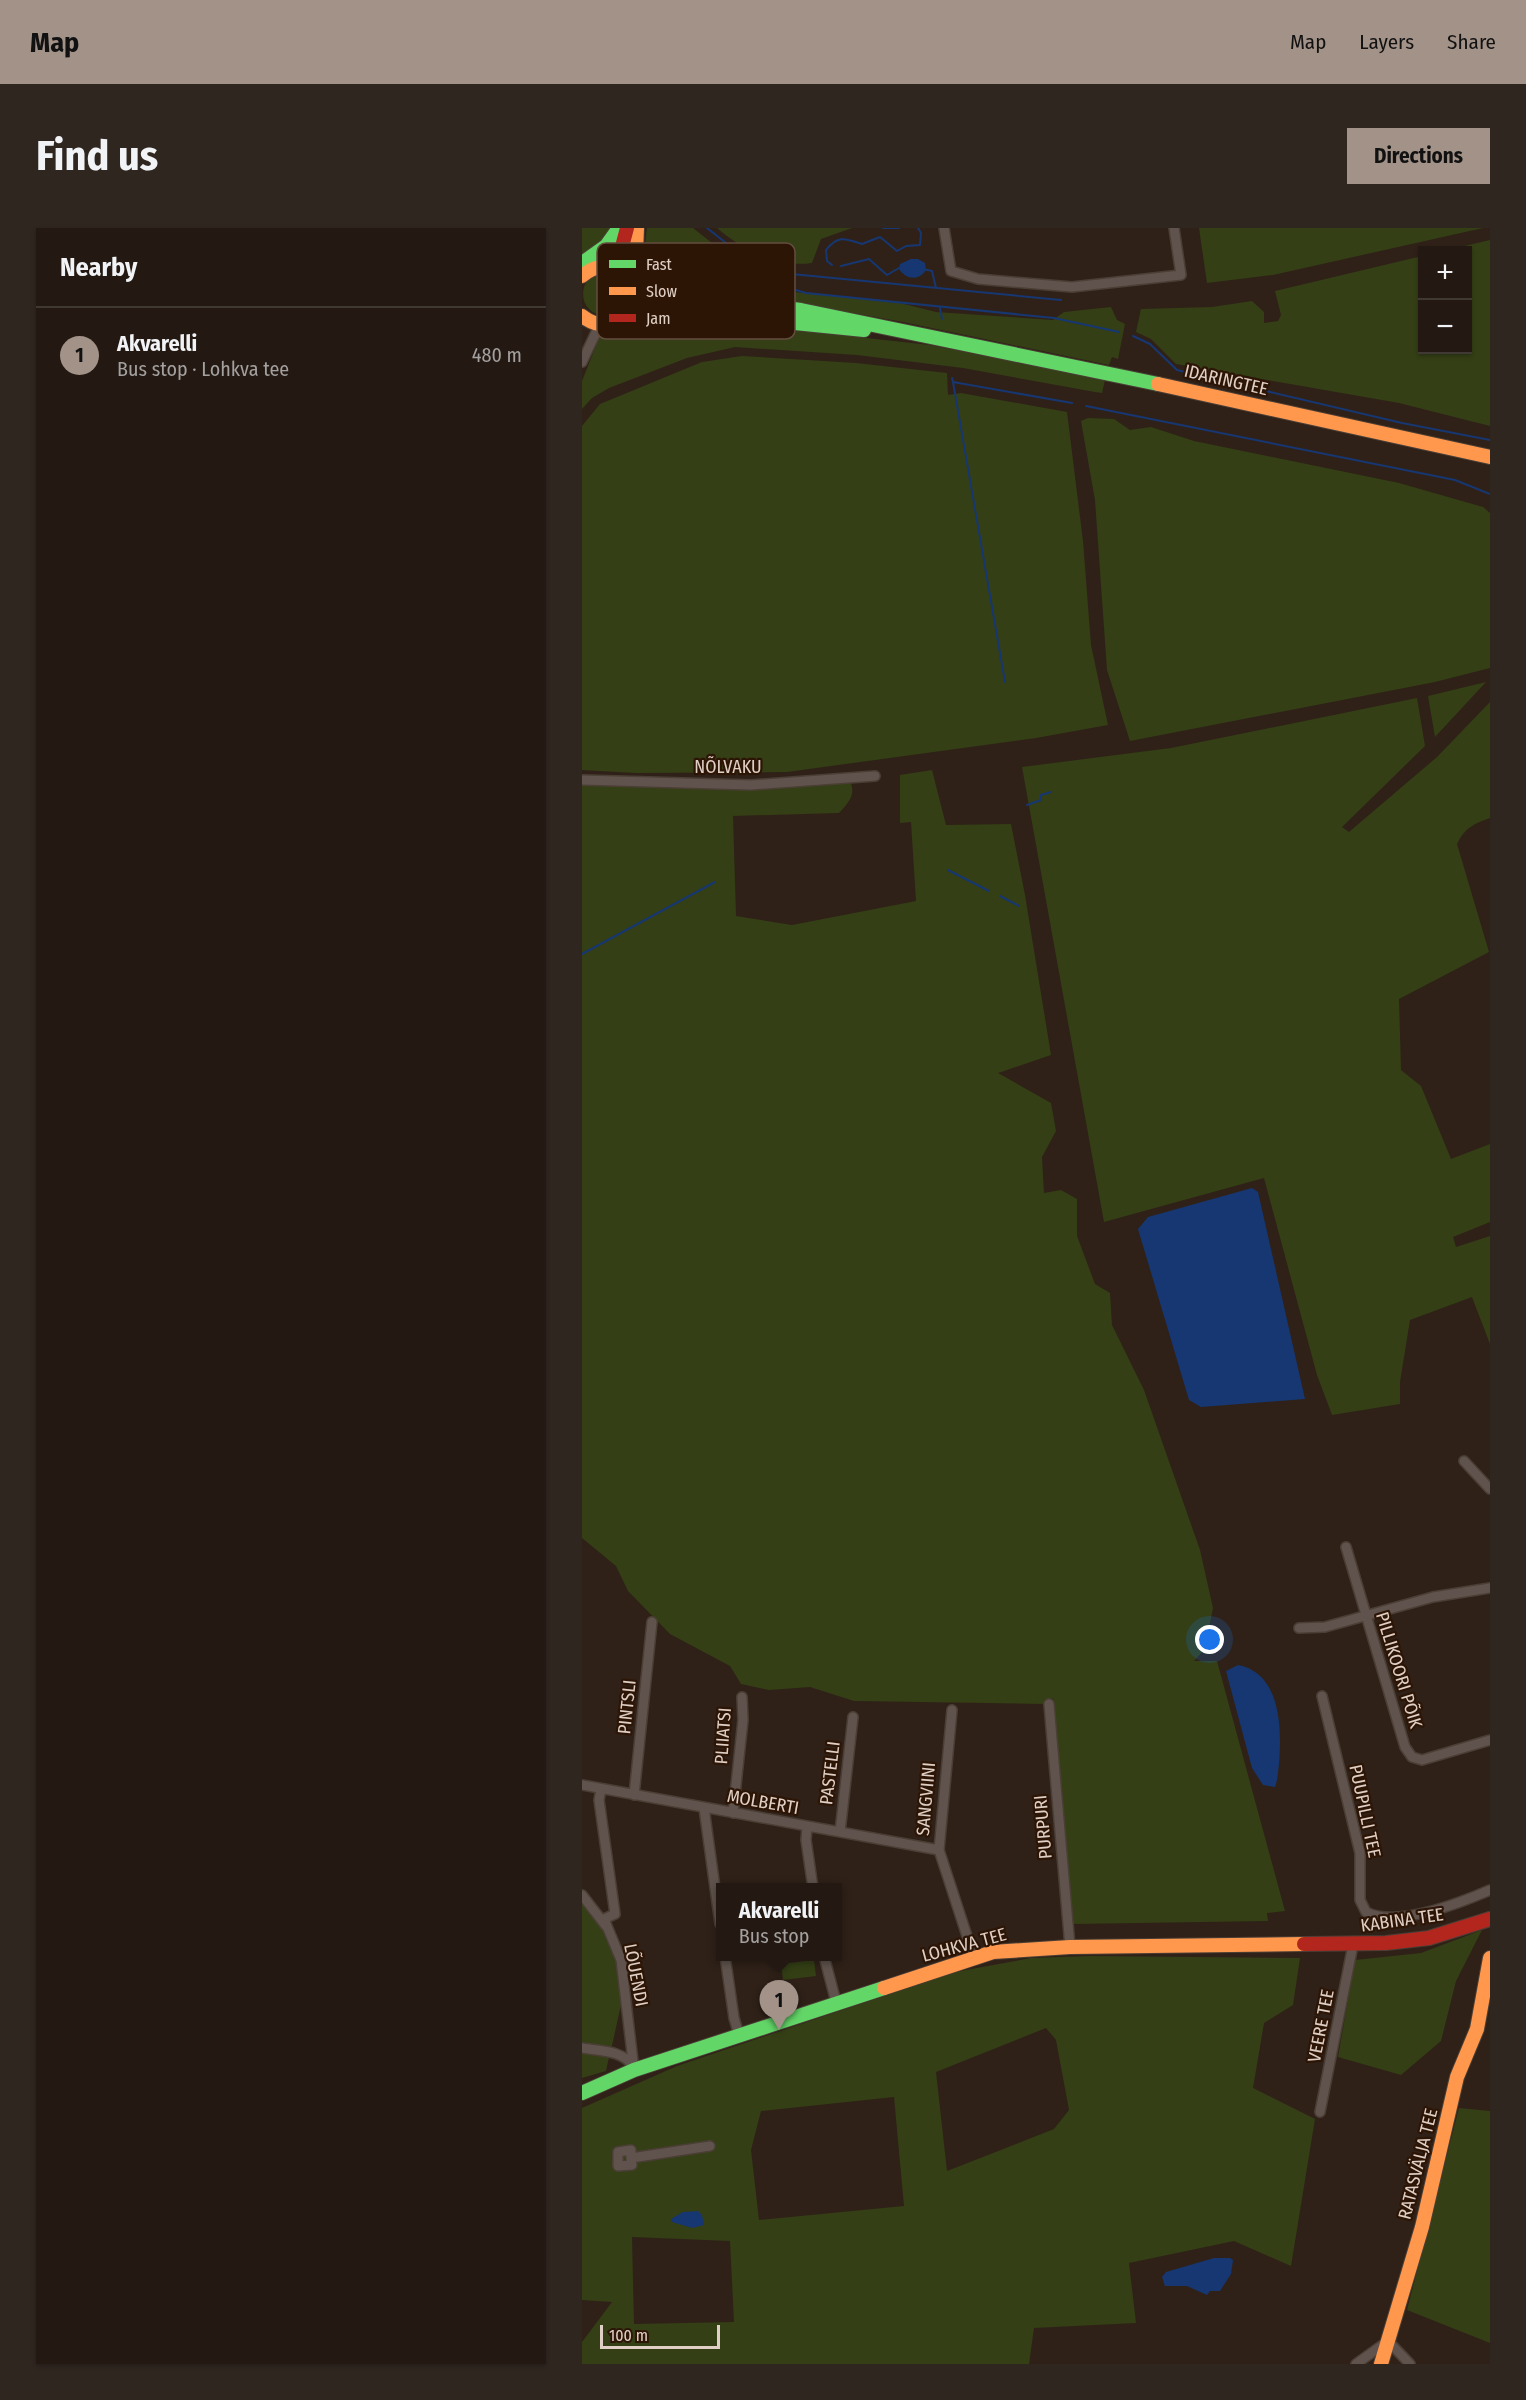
<!DOCTYPE html>
<meta charset="utf-8">
<style>
:root{--surface:#231912;--page:#2f2620;--text:#f1f3f6;--muted:#a3a09f;--line:#403832;--accent:#a29288}
body{margin:0;font-family:"Fira Sans Condensed",sans-serif;background:var(--page);color:var(--text)}
.controls{position:absolute;right:18px;top:18px;display:grid;overflow:hidden;border-radius:0px;box-shadow:0 2px 4px #0004}
.controls button{width:54px;height:54px;display:grid;place-items:center;padding:0;border:0;border-bottom:2px solid var(--line);background:var(--surface);color:var(--text);font:30px sans-serif}
.scale{position:absolute;left:18px;bottom:15px;width:120px;box-sizing:border-box;padding-left:6px;border:3px solid #e0cfc5;border-top:0;font-size:16px;line-height:21px;white-space:nowrap;color:#e0cfc5;-webkit-text-stroke:4px #2d1506;paint-order:stroke}
.you{position:absolute;left:628px;top:1412px;width:21px;height:21px;margin:-15px;border:4px solid #fff;border-radius:50%;background:#1a73e8;box-shadow:0 0 0 9px #1a73e833}
.badge{display:grid;place-items:center;width:39px;height:39px;border-radius:50%;background:var(--accent);color:#111;font-size:20px;font-weight:700}
.pin{position:absolute;translate:-50% -50px;filter:drop-shadow(0 2px 3px #0008)}
.pin::after{content:'';position:absolute;top:32px;width:21px;height:18px;background:inherit;clip-path:polygon(0 0,100% 0,50% 100%)}
.popup{position:absolute;left:134px;top:1655px;width:126px;height:78px;box-sizing:border-box;display:grid;place-content:center;border-radius:0px;background:var(--surface);filter:drop-shadow(0 2px 4px #0005);font-size:20px;white-space:nowrap;color:var(--muted)}
.popup b{font-size:22px;color:var(--text)}
.popup::after{content:'';position:absolute;left:50%;top:100%;margin-left:-12px;border:12px solid transparent;border-top-color:var(--surface)}
.list{margin:0;padding:0;list-style:none}
h2{display:flex;justify-content:space-between;align-items:center;height:78px;margin:0;padding:0 24px;font-size:26px}
h2 small{font-size:20px;font-weight:400;color:var(--muted)}
.list li{display:grid;grid-template-columns:39px 1fr auto;gap:18px;align-items:center;box-sizing:border-box;height:96px;padding:0 24px;border-top:2px solid var(--line)}
.list b{display:block;font-size:22px;white-space:nowrap}
.list p{margin:0;font-size:20px;white-space:nowrap;color:var(--muted)}
.list em{font-size:20px;font-style:normal;color:var(--muted)}
.map{position:relative;flex:none;width:908px;height:2136px;overflow:hidden;border-radius:0px}
header{display:flex;align-items:center;gap:36px;box-sizing:border-box;height:84px;padding:0 30px;background:var(--accent);color:#111}
header strong{font-size:28px}
nav{display:flex;gap:33px;margin-inline-start:auto;font-size:21px}
.intro{display:flex;align-items:center;justify-content:space-between;box-sizing:border-box;height:144px;padding:0 36px}
h1{margin:0;font-size:42px}
.button{padding:15px 27px;border-radius:0px;background:var(--accent);color:#111;font-size:21px;font-weight:700}
main{display:flex;gap:36px;padding:0 36px}
aside{flex:1;background:var(--surface);border-radius:0px;box-shadow:0 2px 4px #0004}
.map>svg:first-child{display:block}
.green{fill:#343f15;fill-rule:evenodd}
.water{fill:#163772}
.lines{fill:none;stroke-linecap:round;stroke-linejoin:round}
.stream{stroke:#163772;stroke-width:2}
.street-casing{stroke:#4a3e35;stroke-width:12}
.fast-casing{stroke:#4a3e35;stroke-width:16}
.slow-casing{stroke:#4a3e35;stroke-width:16}
.jam-casing{stroke:#4a3e35;stroke-width:16}
.street{stroke:#60534d;stroke-width:9}
.fast{stroke:#63d668;stroke-width:14}
.slow{stroke:#ff974d;stroke-width:14}
.jam{stroke:#b3261e;stroke-width:14}
.labels{text-anchor:middle;dominant-baseline:central;stroke-width:4.5;stroke-linejoin:round;paint-order:stroke}
.street-label{font-size:18px;fill:#e0cfc5;stroke:#2d1506}
.key{fill:#2d1506;stroke:#634d3f;stroke-width:1.5}
.key-label{font-size:16px;fill:#e0cfc5}
</style>
<header>
<strong>Map</strong>
<nav><a>Map</a><a>Layers</a><a>Share</a></nav>
</header>
<div class="intro"><h1>Find us</h1><a class="button">Directions</a></div>
<main>
<aside>
<h2>Nearby<small></small></h2>
<ul class="list">
<li><span class="badge">1</span><div><b>Akvarelli</b><p>Bus stop · Lohkva tee</p></div><em>480 m</em></li>
</ul>
</aside>
<div class="map">
<svg width="908" height="2136" viewBox="0 0 908 2136">
<rect width="100%" height="100%" fill="#2f2118"/>
<!-- green -->
<path class="green" d="M0,0h31l-14,17 -17,13z
M65,0h46l47,37 28,14 -26,5 -89,-5c-8,-17 -9,-32 -6,-51z
M135,0h135l-31,11 -9,24c-36,5 -69,-13 -95,-35z
M617,0h284l-210,47 -66,8z
M908,12v186l-91,-23 -223,-39 -25,-25 -15,-7 5,-23 71,-2 40,-6 12,11v11l14,-2 3,-6 -6,-24 147,-35v94h46v-100h-21z
M1 66a22 22 0 1 1 44 0a22 22 0 1 1-44 0Z
M189,57l23,7 102,10 40,10 117,8 11,-8 47,-5 6,13 8,4 -7,35 -6,-2 -3,8 -206,-43 -162,-29v-2z
M109,95l121,9 118,13 175,35 -3,13 -7,-1 -132,-24 -106,-13 -122,-8 -48,11 -78,30 -17,10 -10,11v-28l17,-43 55,-12z
M160,128l114,7 91,10 1,22 13,-2 106,19 16,129 8,104 17,80 -72,13 -249,34 -151,1 -54,-3v-344l18,-22 102,-42z
M506,190l26,1 16,11 21,-3 43,14 205,42 84,24 7,6v155l-55,14 -305,59 -23,-71 -12,-170 -14,-79z
M904,454l-51,55 -7,-41z
M835,470l8,48 -83,81 7,5 88,-75 53,-55v116c-15,5 -26,10 -33,26l32,108 -90,47 2,71 20,16 30,73 39,-15v78l-37,15 3,10 34,-11v108l-18,-47 -62,23 -10,62v22l-68,11 -15,-40 -53,-197 -160,44 -82,-455 149,-19z
M350,542l14,55 65,-1 14,71 26,160 -53,18 53,30 5,28 -14,26 2,36 17,-3 16,9v37l18,48 15,9 2,32 32,65 56,160 13,58 -8,41 -11,12h23l68,250 -18,2 1,8 -196,3 -19,-226 -6,6 -193,-3 -44,-14 -41,3 -28,-6 -11,-18 -60,-32 -42,-43 -12,-25 -34,-28v-756l153,4 113,-8c10,15 1,24 -9,35l-106,3 3,100 56,9 124,-24 -5,-79 -11,1v-48z
M0,1667l24,31 19,61 -14,63 -29,-4z
M900,1702l-26,51 -15,60 -40,34 -63,-18 17,-97 66,-7z
M508,1728l210,2 -7,47 -29,18 -11,65 62,31 -24,147 -57,-25 -105,22 7,60 -102,5 -5,36h-447v-22l30,-40 -30,-2v-192l95,-42 278,-94 76,-14zM464,1800l10,12 13,70 -15,19 -107,42 -11,-99zM312,1869l10,109 -145,14 -8,-70 10,-39zM50,2009l98,4 4,81 -100,2z
M232,1732l2,16 -33,4 -2,-16z
M0,1822l27,7 -3,14 -24,7z
M877,1880l31,3v232l-83,-33z"/>
<!-- water -->
<path class="water" d="M329,31h7l7,4 1,7c-7,11 -20,10 -27,-1l1,-5z
M670,960l6,4 47,207 -104,8 -12,-7 -51,-171 10,-12z
M656,1437c43,8 44,64 41,99 -1,8 -1,15 -4,23l-12,-2 -11,-17 -26,-97z
M116,1983l4,4 2,10 -12,3 -20,-6 -1,-3 12,-7z
M632,2030h16l3,2 -2,14 -11,17h-10l-3,4 -20,-9h-22l-3,-9 4,-5z"/>
<g class="lines">
<!-- stream -->
<path class="stream" d="M125,0l33,26 41,19 280,27
M301,0h16
M250,37l-5,-4 -1,-11c12,-16 21,-11 36,-6l18,-7 17,14 9,-5 14,-1 1,-12 -3,-5
M259,38l28,-7 18,16 12,-7
M341,41l9,2 4,17
M80,54l80,7 30,-6 34,10 248,25 65,14
M358,80l2,11
M551,108l17,8 27,26 225,53 88,17
M370,150l1,4 119,21
M371,154l52,300
M504,178l369,74 35,14
M445,577l14,-5v-5l10,-3
M366,642l41,21
M418,668l19,10
M0,726l133,-72"/>
<defs>
<path id="street" d="M362,0l7,43 27,8 94,8 109,-12 -7,-47
M0,134l17,-36
M0,552l169,5 124,-9
M882,1233l26,28
M764,1319l59,200 7,10 10,3 68,-20
M717,1400l26,-1 108,-30 57,-9
M740,1468l38,157v47l6,12c32,16 94,-9 124,-22
M467,1476l21,243
M370,1482l-13,140 28,86 4,22
M0,1557l357,65
M19,1561l-2,11 16,114 -11,5 17,41 13,110
M52,1567l18,-173
M122,1580l16,116
M151,1585l10,-93 -1,-23
M225,1599l-1,13 7,48
M258,1604l13,-115
M0,1667l24,31
M143,1728l9,62 5,17
M242,1728l12,46
M0,1820c17,3 42,2 51,19
M738,1884l33,-167
M49,1930v-8l-13,2v14l14,-1 -1,-7 79,-12
M774,2136l32,-23 22,23"/>
<path id="fast" d="M0,35l24,-17 13,-18
M51,61l12,8 78,3 78,10 357,74
M30,97l54,-8 51,-2 147,15
M0,1865l52,-23 250,-82"/>
<path id="slow" d="M54,37l12,19 22,6
M0,48c20,-17 39,-8 51,13
M0,88c21,16 41,8 52,-15l3,-73
M576,156l332,73
M302,1760l109,-36 77,-5 234,-3
M799,2136l41,-137 35,-150 20,-48 13,-71"/>
<path id="jam" d="M28,38l9,-8 8,-30
M722,1716l82,-1 43,-5 61,-19"/>
</defs>
<!-- street casing -->
<use href="#street" class="street-casing"/>
<!-- fast casing -->
<use href="#fast" class="fast-casing"/>
<!-- slow casing -->
<use href="#slow" class="slow-casing"/>
<!-- jam casing -->
<use href="#jam" class="jam-casing"/>
<!-- street -->
<use href="#street" class="street"/>
<!-- fast -->
<use href="#fast" class="fast"/>
<!-- slow -->
<use href="#slow" class="slow"/>
<!-- jam -->
<use href="#jam" class="jam"/>
</g>
<g class="labels">
<!-- street labels -->
<g class="street-label">
<text transform="translate(644 152) rotate(13)">IDARINGTEE</text>
<text x="146" y="539">NÕLVAKU</text>
<text transform="translate(817 1442) rotate(73)">PILLIKOORI PÕIK</text>
<text transform="translate(45 1479) rotate(-84)">PINTSLI</text>
<text transform="translate(141 1508) rotate(-86)">PLIIATSI</text>
<text transform="translate(248 1545) rotate(-83)">PASTELLI</text>
<text transform="translate(344 1571) rotate(-85)">SANGVIINI</text>
<text transform="translate(181 1574) rotate(10)">MOLBERTI</text>
<text transform="translate(783 1583) rotate(78)">PUUPILLI TEE</text>
<text transform="translate(461 1599) rotate(-95)">PURPURI</text>
<text transform="translate(820 1692) rotate(-8)">KABINA TEE</text>
<text transform="translate(382 1717) rotate(-15)">LOHKVA TEE</text>
<text transform="translate(54 1747) rotate(79)">LÕUENDI</text>
<text transform="translate(739 1798) rotate(-79)">VEERE TEE</text>
<text transform="translate(836 1936) rotate(-76)">RATASVÄLJA TEE</text>
</g>
</g>
<!-- legend -->
<rect x="15" y="15" width="198" height="96" rx="9" class="key"/>
<rect x="27" y="32" width="27" height="8" fill="#63d668"/>
<rect x="27" y="59" width="27" height="8" fill="#ff974d"/>
<rect x="27" y="86" width="27" height="8" fill="#b3261e"/>
<g class="key-label">
<text x="64" y="42">Fast</text>
<text x="64" y="69">Slow</text>
<text x="64" y="96">Jam</text>
</g>
</svg>
<div class="controls">
<button>+</button>
<button>−</button>
</div>
<div class="scale">100 m</div>
<div class="you"></div>
<div class="pin badge" style="left:197px;top:1802px">1</div>
<div class="popup"><b>Akvarelli</b>Bus stop</div>
</div>
</main>
